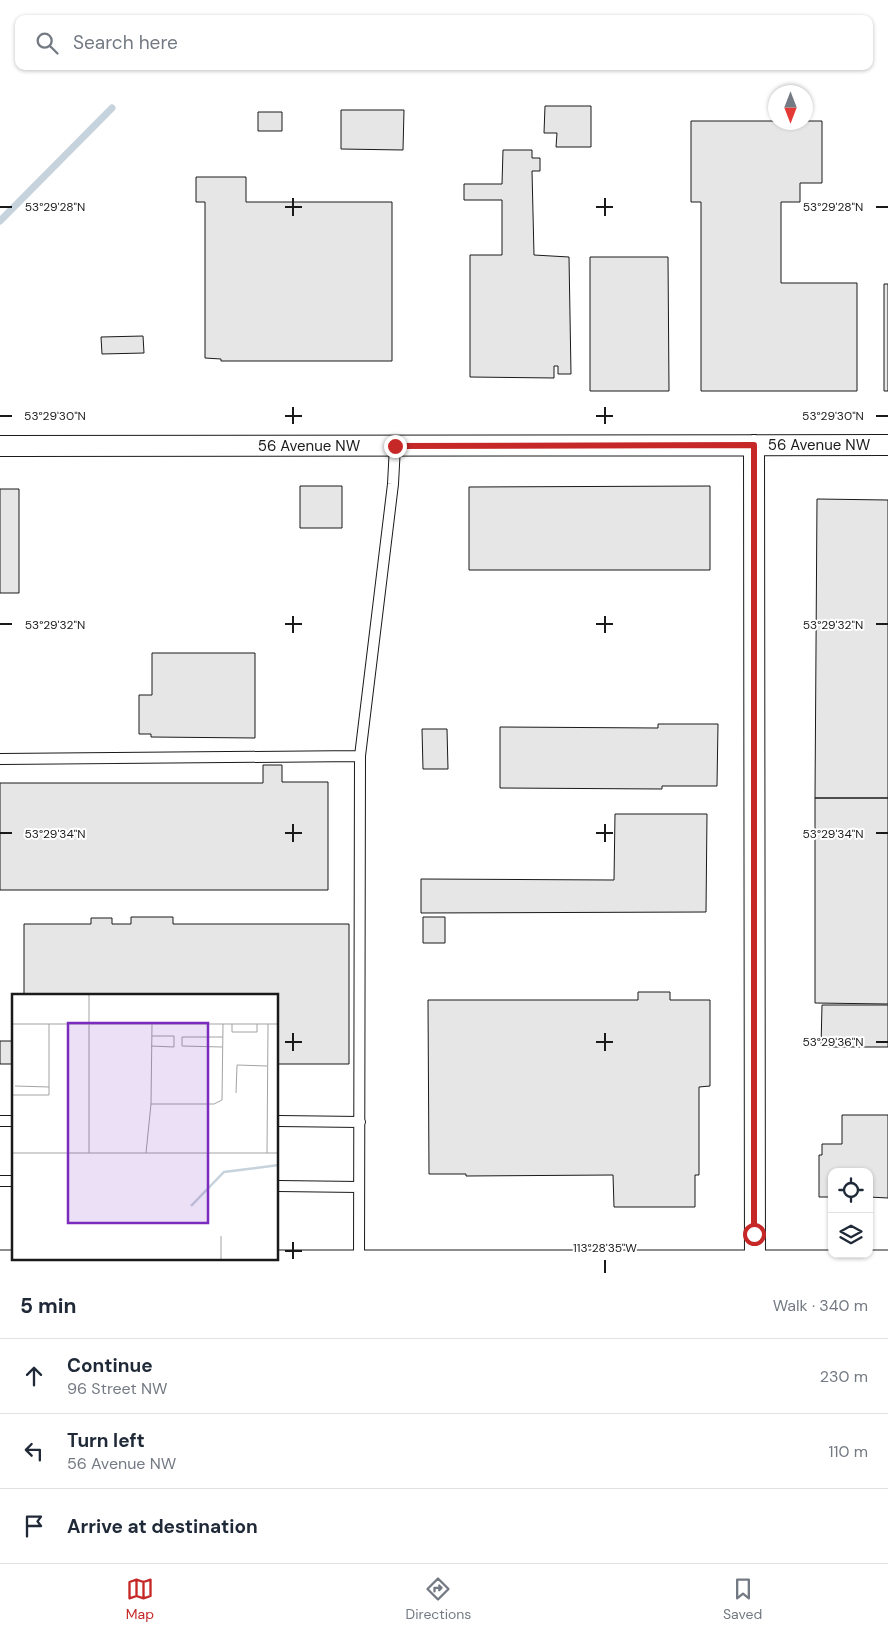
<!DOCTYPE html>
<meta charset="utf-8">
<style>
:root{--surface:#fff;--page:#f2f2f3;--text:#1f2937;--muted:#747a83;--line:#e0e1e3;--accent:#c62828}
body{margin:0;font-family:"DM Sans",sans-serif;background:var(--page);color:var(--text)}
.controls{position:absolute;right:15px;bottom:15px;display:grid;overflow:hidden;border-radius:10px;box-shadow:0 1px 4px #0004}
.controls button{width:45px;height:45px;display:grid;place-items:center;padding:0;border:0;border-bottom:1px solid var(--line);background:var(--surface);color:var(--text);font:25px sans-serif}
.compass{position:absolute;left:768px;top:85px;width:45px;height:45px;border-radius:50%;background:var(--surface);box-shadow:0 1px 4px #0004;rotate:180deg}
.stop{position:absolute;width:15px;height:15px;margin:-11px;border:4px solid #c62828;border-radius:50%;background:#fff}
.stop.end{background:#c62828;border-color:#fff;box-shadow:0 1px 5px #0008}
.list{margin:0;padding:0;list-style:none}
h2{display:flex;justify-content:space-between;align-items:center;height:65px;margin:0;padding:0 20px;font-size:21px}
h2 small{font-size:16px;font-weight:400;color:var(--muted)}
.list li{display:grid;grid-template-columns:32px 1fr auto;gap:15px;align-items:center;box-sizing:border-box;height:75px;padding:0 20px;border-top:1px solid var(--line)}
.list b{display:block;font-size:19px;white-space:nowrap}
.list p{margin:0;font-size:16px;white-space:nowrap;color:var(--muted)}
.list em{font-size:16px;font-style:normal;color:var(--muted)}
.icon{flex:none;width:28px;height:28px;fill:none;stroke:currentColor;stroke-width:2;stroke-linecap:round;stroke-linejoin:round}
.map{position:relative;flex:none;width:888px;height:1273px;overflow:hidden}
.search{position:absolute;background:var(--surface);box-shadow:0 1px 4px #0004;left:15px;right:15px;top:15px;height:55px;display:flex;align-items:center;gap:12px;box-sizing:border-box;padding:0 18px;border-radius:10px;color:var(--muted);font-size:19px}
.sheet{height:290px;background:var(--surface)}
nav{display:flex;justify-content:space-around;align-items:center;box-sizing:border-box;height:70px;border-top:1px solid var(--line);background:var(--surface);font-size:14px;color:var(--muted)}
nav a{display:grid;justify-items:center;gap:2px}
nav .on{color:var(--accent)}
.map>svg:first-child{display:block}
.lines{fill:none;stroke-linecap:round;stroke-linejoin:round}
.stream{stroke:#c6d2dc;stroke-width:7}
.building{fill:#e6e6e6;stroke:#1a1a1a}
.service-casing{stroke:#1a1a1a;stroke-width:12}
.minor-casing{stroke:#1a1a1a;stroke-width:22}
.tertiary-casing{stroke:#1a1a1a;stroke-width:27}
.service{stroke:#fff;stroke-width:10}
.minor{stroke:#fff;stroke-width:20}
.tertiary{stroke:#fff;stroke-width:25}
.route{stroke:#c62828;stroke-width:6}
.ticks{fill:none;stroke:#1a1a1a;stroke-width:2}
.labels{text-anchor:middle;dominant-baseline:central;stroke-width:4;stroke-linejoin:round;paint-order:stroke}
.street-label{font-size:15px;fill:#1a1a1a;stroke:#fff}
.inset-river{fill:none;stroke:#c6d2dc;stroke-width:2.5}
.inset-road{fill:none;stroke:#a3a3a3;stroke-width:1}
.view{fill:#7b2cbf;fill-opacity:0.15;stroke:#7b2cbf;stroke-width:2.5}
.inset-edge{fill:none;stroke:#1a1a1a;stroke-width:2.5}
.ticks-label{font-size:12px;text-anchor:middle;fill:#1a1a1a;stroke:#fff;stroke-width:4;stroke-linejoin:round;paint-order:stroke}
</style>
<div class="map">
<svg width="888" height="1273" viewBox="0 0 888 1273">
<rect width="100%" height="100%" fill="#fff"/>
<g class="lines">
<!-- stream -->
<path class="stream" d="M0,221l112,-113"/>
</g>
<!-- building -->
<path class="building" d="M545,106h46v41h-35l1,-14h-13z
M341,110h63l-1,40 -62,-1z
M258,112h24v19h-24z
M691,121h131v62h-22v19h-19v81h76v108h-156v-189h-10z
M503,150h29v8h8v13h-8l2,84 35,2 2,117h-13v-8h-4v12l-84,-1v-122h32v-55h-38v-16h38z
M196,177h50v25h146v159h-171v-2l-16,-1v-156h-9z
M590,257h78l1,134h-79z
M884,284h4v107h-4z
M143,336l1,17 -42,1 -1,-17z
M300,486h42v42h-42z
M710,486v84h-241v-83z
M0,489h19v104h-19z
M817,499l71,1v298h-73z
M152,653h103v85l-104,-1v-3h-12v-39h13z
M658,724h60l-1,62h-55v3l-162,-1v-61l158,1z
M422,729h25l1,40h-25z
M263,765h19v17h46v108h-328v-107h263z
M815,798h73v206l-73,-1z
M615,814h92l-1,98 -285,1v-34l193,1z
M131,917h42v7h176v140h-71v-68h-254v-72h67v-6h21v6h19z
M423,917h22v26h-22z
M638,992h32v8h40v86l-11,1v88h-4v32h-81l-1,-32 -147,1v-2h-37l-1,-174h210z
M822,1005h66v42h-67z
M0,1041h14v23h-14z
M842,1115h46v83l-19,-1v-25h-37v25h-13v-42h3v-11h20z"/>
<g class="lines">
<defs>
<path id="service" d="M360,756l33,-272 2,-38
M0,759l360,-3 -1,506
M0,1121h14
M278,1121l82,1
M0,1181h14
M278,1186l81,1"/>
<path id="minor" d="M754,445l1,828
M0,446l888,-1"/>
<path id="tertiary" d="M0,1263h888"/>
</defs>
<!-- service casing -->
<use href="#service" class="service-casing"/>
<!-- minor casing -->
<use href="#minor" class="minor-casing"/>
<!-- tertiary casing -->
<use href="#tertiary" class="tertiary-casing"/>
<!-- service -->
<use href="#service" class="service"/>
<!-- minor -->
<use href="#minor" class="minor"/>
<!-- tertiary -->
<use href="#tertiary" class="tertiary"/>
</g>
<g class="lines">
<!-- route -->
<path class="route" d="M395,446l359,-1v789"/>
</g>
<!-- ticks -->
<path class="ticks" d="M293,198v18M605,198v18M0,207h12M285,207h17M596,207h17M876,207h12M293,407v17M605,407v17M0,416h12M285,416h17M596,416h17M876,416h12M293,616v17M605,616v17M0,624h12M285,624h17M596,624h17M876,624h12M293,824v18M605,824v18M0,833h12M285,833h17M596,833h17M876,833h12M293,1033v18M605,1033v18M285,1042h17M596,1042h17M876,1042h12M293,1242v17M285,1251h17M605,1260v13"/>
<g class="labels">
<!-- street labels -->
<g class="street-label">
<text x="819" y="445">56 Avenue NW</text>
<text x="309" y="446">56 Avenue NW</text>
</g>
</g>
<!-- overview -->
<g transform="translate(12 994)">
<rect width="266" height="266" fill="#fff"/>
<path class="inset-river" d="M179,212l33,-34 55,-7"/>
<path class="inset-road" d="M77,0v159M0,30h267M140,30l-1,80h63l8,-4 1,-76M220,30v8h25v-8M139,52l23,1v-11h-22M210,53l-40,-1v-9h41M3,92l34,1M224,99l1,-28 30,1M0,101h37v-71M0,159h267M134,159l5,-49M255,159l1,-129M209,266v-24"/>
<path class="view" d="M56,29h140v200h-140z"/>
<rect width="266" height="266" class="inset-edge"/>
</g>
<g class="ticks-label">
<text x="833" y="211">53°29'28"N</text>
<text x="55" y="211">53°29'28"N</text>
<text x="833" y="420">53°29'30"N</text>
<text x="55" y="420">53°29'30"N</text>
<text x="833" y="629">53°29'32"N</text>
<text x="55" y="629">53°29'32"N</text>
<text x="833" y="838">53°29'34"N</text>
<text x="55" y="838">53°29'34"N</text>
<text x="833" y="1046">53°29'36"N</text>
<text x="605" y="1252">113°28'35"W</text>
</g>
</svg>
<div class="controls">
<button><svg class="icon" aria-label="locate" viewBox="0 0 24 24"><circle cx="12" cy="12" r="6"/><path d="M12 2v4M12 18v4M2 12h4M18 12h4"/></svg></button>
<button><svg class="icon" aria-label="layers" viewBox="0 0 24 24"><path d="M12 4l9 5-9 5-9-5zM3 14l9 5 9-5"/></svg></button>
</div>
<svg class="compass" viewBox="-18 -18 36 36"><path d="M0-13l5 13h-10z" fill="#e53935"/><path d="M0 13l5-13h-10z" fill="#747a83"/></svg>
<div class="stop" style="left:754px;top:1234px"></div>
<div class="stop end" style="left:395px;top:446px"></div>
<div class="search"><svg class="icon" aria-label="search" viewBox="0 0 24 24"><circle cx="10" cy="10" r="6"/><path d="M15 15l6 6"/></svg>Search here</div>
</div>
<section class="sheet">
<h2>5 min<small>Walk · 340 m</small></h2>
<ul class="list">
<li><svg class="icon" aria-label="ahead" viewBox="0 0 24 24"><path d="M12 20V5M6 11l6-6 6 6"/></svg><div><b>Continue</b><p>96 Street NW</p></div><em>230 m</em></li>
<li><svg class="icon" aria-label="left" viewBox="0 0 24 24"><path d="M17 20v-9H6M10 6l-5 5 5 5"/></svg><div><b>Turn left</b><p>56 Avenue NW</p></div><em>110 m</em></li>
<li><svg class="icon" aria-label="arrive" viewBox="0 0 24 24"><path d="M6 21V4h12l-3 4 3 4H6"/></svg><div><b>Arrive at destination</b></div></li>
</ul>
</section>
<nav>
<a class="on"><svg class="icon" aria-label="map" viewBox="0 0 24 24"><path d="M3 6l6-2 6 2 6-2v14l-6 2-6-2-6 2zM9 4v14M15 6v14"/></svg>Map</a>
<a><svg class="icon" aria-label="directions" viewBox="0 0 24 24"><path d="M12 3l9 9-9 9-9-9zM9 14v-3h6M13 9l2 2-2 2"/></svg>Directions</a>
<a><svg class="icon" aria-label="saved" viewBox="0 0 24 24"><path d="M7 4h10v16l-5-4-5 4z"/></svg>Saved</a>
</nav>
